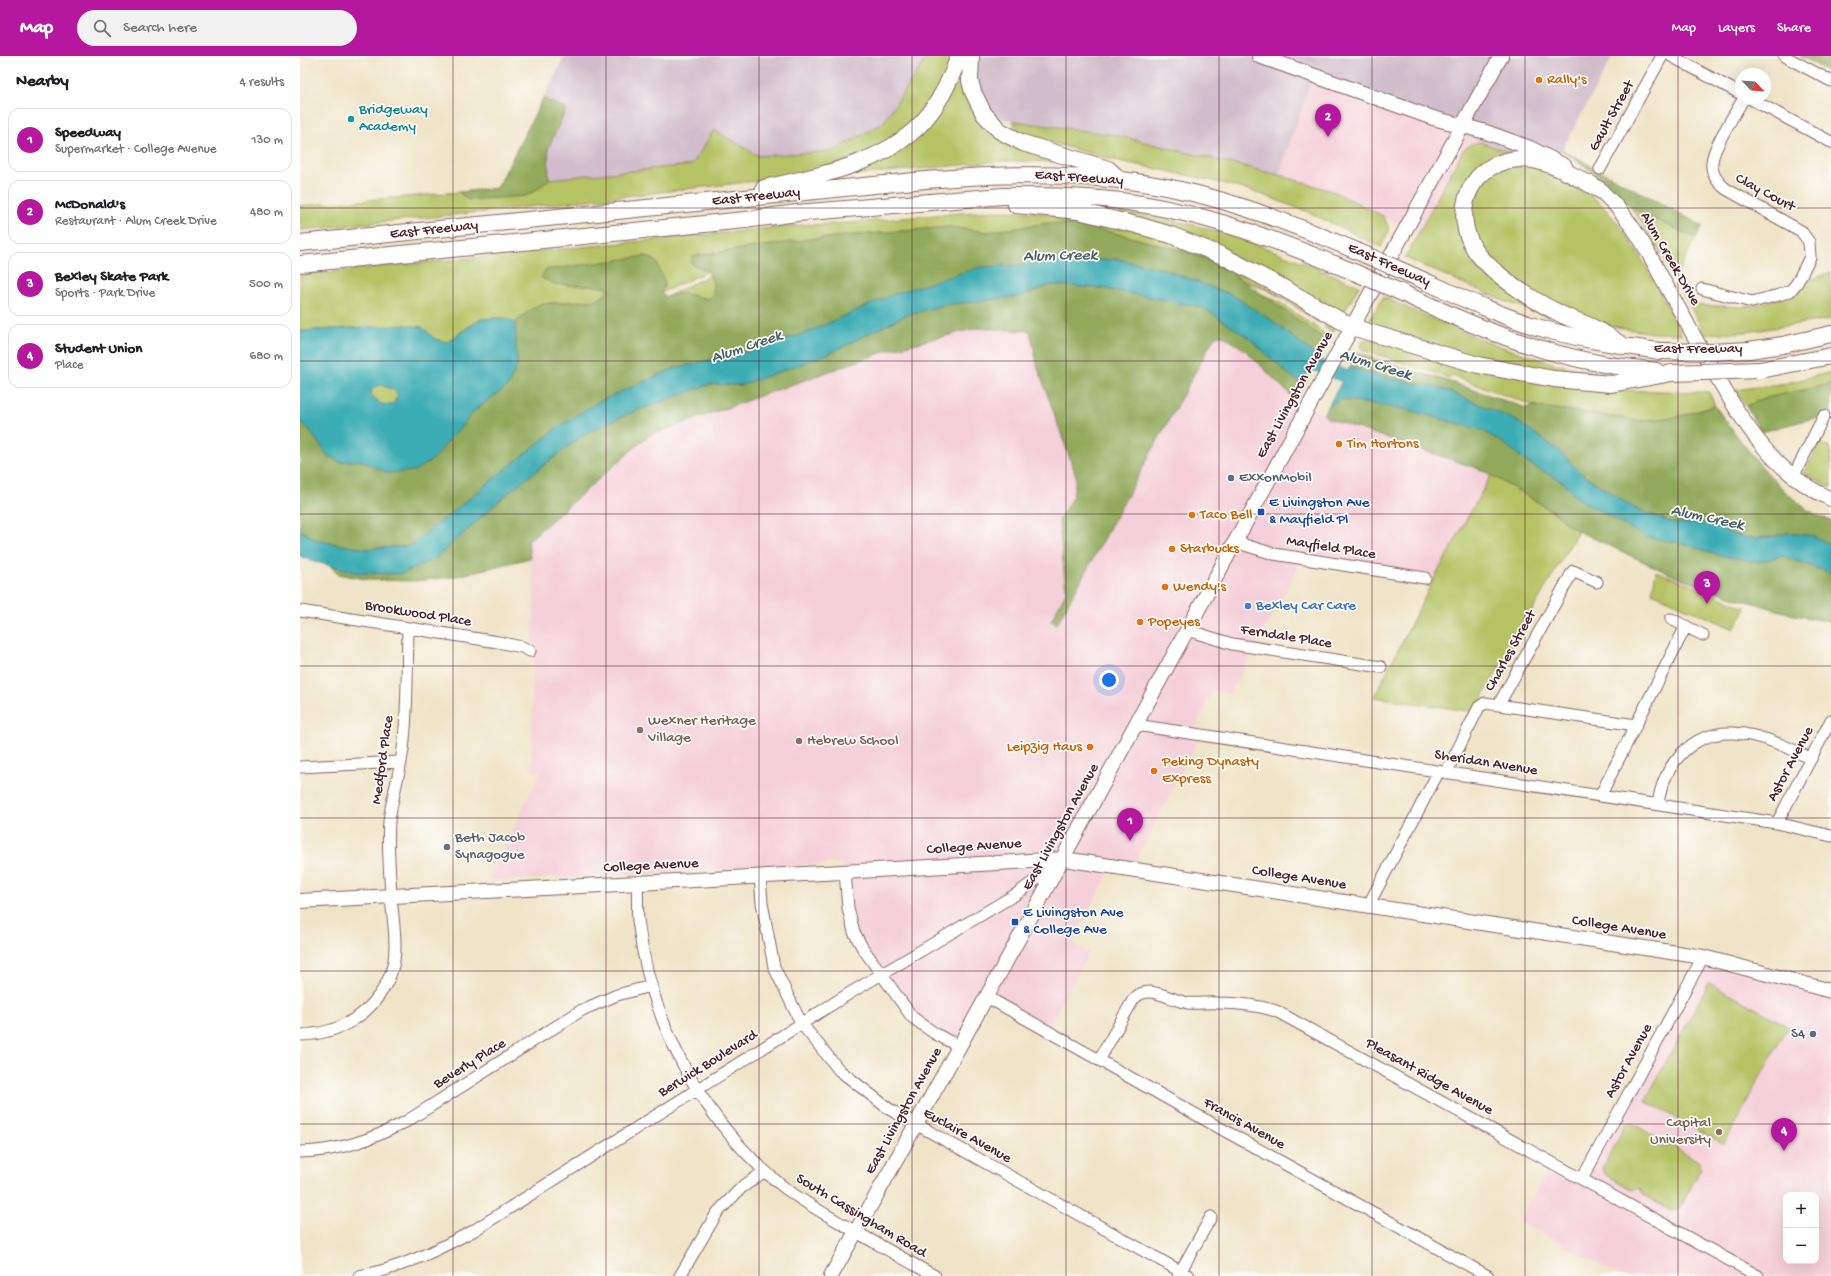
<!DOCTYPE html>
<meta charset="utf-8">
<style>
:root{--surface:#fff;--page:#f2f2f2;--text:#202124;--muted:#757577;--line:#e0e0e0;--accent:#b5179e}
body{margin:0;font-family:"Gochi Hand",sans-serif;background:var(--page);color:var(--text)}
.controls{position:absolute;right:12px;bottom:12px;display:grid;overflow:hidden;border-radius:8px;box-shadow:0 4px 16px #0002}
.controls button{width:36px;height:36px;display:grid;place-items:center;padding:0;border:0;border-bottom:1px solid var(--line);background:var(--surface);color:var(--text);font:20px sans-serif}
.compass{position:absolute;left:1435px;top:12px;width:36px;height:36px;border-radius:50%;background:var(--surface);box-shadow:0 4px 16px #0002;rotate:115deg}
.you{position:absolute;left:809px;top:624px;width:14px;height:14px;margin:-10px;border:3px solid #fff;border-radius:50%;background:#1a73e8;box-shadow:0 0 0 6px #1a73e833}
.badge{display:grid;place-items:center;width:26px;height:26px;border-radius:50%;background:var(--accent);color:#fff;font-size:13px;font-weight:700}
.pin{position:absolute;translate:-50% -33px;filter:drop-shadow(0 1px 2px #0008)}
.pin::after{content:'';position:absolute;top:21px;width:14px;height:12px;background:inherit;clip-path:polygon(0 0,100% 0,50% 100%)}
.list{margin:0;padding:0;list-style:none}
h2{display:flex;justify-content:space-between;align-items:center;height:52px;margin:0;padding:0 16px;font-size:17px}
h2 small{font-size:13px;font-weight:400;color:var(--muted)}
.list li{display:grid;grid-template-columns:26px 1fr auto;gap:12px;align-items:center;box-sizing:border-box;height:64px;margin:0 8px 8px;padding:0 8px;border:1px solid var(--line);border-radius:12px}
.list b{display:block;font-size:15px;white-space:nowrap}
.list p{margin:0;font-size:13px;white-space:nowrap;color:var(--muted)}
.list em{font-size:13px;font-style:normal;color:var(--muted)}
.icon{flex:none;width:22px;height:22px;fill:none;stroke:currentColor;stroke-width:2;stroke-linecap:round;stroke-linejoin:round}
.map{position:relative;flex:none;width:1531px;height:1220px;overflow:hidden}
header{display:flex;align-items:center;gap:24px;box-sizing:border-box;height:56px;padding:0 20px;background:var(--accent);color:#fff}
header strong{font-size:19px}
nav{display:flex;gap:22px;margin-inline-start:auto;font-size:14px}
.search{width:280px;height:36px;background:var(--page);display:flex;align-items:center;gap:10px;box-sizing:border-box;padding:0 14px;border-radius:22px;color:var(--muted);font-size:15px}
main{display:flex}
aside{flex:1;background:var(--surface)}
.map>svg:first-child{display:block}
.built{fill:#f5cfd9;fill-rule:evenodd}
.industrial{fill:#d1bdcb}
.green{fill:#b6c365;stroke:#807148}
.forest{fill:#90a95a;stroke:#6d6442}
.water{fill:#3cadb5;stroke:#436670;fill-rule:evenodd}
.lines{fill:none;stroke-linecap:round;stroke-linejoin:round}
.river{stroke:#3cadb5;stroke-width:14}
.minor-casing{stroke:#846462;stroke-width:13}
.major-casing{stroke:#846462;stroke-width:16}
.highway-casing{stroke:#846462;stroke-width:18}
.minor{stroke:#fff;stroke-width:11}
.major{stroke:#fff;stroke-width:14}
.highway{stroke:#fff;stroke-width:16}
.highway-bridge-casing{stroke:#846462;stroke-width:18;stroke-linecap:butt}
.highway-bridge{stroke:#fff;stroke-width:16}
.grid{fill:none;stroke:#4a1f2b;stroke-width:1;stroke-opacity:0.55}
.food-dot{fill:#e8710a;stroke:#fdfcf7;stroke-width:1.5}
.culture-dot{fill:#0f9aa8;stroke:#fdfcf7;stroke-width:1.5}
.service-dot{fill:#5c6f8a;stroke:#fdfcf7;stroke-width:1.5}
.transit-dot{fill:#1a4fb4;stroke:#fdfcf7;stroke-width:1.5}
.shop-dot{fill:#3f7fe0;stroke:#fdfcf7;stroke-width:1.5}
.education-dot{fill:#8d6e63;stroke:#fdfcf7;stroke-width:1.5}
.worship-dot{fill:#6b7280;stroke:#fdfcf7;stroke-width:1.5}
.labels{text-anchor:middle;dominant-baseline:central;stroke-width:3.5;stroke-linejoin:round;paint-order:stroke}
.food-label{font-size:15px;fill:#c56008;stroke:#fdfcf7;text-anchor:start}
.culture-label{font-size:15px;fill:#0d838f;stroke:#fdfcf7;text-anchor:start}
.street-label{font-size:15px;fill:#4a1f2b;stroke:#fdfcf7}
.service-label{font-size:15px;fill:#4e5e75;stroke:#fdfcf7;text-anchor:start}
.transit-label{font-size:15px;fill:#164399;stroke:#fdfcf7;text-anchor:start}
.shop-label{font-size:15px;fill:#366cbe;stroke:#fdfcf7;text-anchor:start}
.education-label{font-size:15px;fill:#785e54;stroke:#fdfcf7;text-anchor:start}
.worship-label{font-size:15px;fill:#5b616d;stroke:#fdfcf7;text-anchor:start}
.water-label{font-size:16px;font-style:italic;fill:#445f69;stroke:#fdfcf7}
</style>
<header>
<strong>Map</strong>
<div class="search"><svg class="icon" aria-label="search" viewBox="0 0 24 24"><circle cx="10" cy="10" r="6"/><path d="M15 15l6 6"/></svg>Search here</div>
<nav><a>Map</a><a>Layers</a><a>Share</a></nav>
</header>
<main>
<aside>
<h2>Nearby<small>4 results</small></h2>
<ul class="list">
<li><span class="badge">1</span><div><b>Speedway</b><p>Supermarket · College Avenue</p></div><em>130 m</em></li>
<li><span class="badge">2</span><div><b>McDonald's</b><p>Restaurant · Alum Creek Drive</p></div><em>480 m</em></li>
<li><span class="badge">3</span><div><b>Bexley Skate Park</b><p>Sports · Park Drive</p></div><em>500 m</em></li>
<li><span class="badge">4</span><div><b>Student Union</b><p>Place</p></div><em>680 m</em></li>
</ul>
</aside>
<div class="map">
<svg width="1531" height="1220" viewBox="0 0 1531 1220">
<rect width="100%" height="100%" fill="#fdfcf7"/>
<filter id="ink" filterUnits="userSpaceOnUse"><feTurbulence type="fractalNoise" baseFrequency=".025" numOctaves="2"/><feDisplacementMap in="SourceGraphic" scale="8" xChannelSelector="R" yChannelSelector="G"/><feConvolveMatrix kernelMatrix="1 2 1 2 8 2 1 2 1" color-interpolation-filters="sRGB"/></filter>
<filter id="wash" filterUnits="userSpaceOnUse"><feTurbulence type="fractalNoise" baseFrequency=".012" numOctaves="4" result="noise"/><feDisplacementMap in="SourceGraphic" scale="16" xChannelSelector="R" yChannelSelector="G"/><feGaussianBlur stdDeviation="0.9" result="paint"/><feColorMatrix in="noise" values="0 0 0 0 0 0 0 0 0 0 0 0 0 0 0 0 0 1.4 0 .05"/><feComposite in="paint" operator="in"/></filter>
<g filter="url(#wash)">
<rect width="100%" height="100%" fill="#f0e4c8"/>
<!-- built -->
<path class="built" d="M1013,19l148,55 19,12 -9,2 -8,6 -46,84 -82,-42 -56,-17z
M677,272l53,3 8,37 38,108 -3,20 -14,24 7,72 -15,29 6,3 158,-289h7l23,15 50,50 28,14 4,4 155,52 9,5 -56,102 -133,-17 -72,134 -16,-4 -22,43 9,1 -70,136 -20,-1 -39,74 17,10 -42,76 -58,-31 -29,54 -43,-25 -66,-102 -9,-62 -354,18 53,-110h-10l3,-181 -6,-49 120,-105 241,-86z
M1403,901l128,34v285h-210l-102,-55 33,-58 29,16zM1486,1139h30v66h-30z"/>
<!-- industrial -->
<path class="industrial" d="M265,0h363l-45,67 -50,28 -75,5 -44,-26 -22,35 -143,14 -1,-30 18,-40 -23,-11z
M656,0h657l-51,94 -19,15 -63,-23 -20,-12 -147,-55 -34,100 -164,-40 -102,-14 -23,-6z"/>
<!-- green -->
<path class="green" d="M628,0h26c-5,12 -13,36 -20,45 -45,55 -110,69 -177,80l-255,29 -202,20v-24l159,-14 10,8 70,-12 10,-9 143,-14 22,-35 44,26 75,-5 50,-28z
M664,3l16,58 85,45 -61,-1 -161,15 46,-23z
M713,65l102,14 164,40 56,17 48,24 5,10v6l-7,15 -73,-35 -53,-20 -37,-10 -113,-24 -82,-24 -6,-4z
M1180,86l31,11 -31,17 -16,67 87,80 -52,-18 -94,-41 58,-108 8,-6z
M1239,108c16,9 34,17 48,28 45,36 68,93 95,142l-29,-1 -22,-3 -23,-5 -26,-9 -58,-29 -43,-39 -10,-23 1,-22 8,-19 19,-16z
M1329,149l16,10 51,23 -19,36 15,31 53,2 50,-12 13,-14 23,-9v47l-84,13 -42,2c-24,-43 -45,-90 -76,-129z
M703,155l35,1 103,19 69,26 123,67v9l-8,-5 1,-4 -5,-3h-4l-35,-23 -16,-9 -24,-8 -28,-18 -27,-11 -57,-15 -62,-13 -18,-1 -63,9 -38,-5 -137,12 -119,17 -1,8 16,7 -47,22 4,-9 -9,-23 -10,-5 -91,28 50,3 5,3 -12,10 -58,4 -13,8 -12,11c-26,-15 -48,4 -68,19l-12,-3 -13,-12 -76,1 -46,3v-56l502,-50c68,-1 134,-13 201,-14z
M820,156c29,4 57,8 85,16 53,15 104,36 154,58l-14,25h-4l-99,-51 -122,-45z
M410,219l3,8 1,10 -6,6 -26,-6 -16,4z
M960,237l19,9 51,35 -2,4 -31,-20z
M1083,241c78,35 148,66 233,80l-112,-11 -130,-39 -5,-6z
M1068,283l246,51 95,2 6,14 -38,11 -36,4 -106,-15 -83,-30 -2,2 -87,-28 -3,-4 2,-4z
M1531,316v12l-69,15 -16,7 -11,-16 52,-7z
M80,329l13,4 5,6 -5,10 -12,-1 -10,-9v-5z
M1520,387l11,6v39l-27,-15z
M1191,419c21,12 42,24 62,37 9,6 15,13 25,19l-104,181 -100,-15 61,-120z
M1356,515l90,37 -12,21 -82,-36z
M1409,927l79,43 -64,118 -79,-43z
M1332,1067l28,17 3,8 8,-3 29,17 1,6 -22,42 -7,1 -29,-16 -3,-7 -7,2 -28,-16 -3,-6 24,-44z"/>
<!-- forest -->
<path class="forest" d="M1500,0h31v17z
M243,42l23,11 -18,40 1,30 -10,9 -13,8 -58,4 -9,-8 38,-4z
M1262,94l141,76 -7,12 -51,-23 -16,-10 -26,-26z
M750,167c37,2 74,12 110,22 18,5 38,9 55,19 40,22 75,52 113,77l-10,16 -47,-37 -39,-25 -69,-26 -46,-10 -61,4 -162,31 -88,39 -55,18 -76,17 -77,34 -41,26 -147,118 -45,3 -47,-8 -18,-11v-109l8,7 19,27 13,7 20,-2 28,13 43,-12 46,-53 31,-22 9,-21 -2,-42 12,-11 13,-8 58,-4 12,-9 -5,-4 -50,-3 -14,-6 4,-8 101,-14 10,5 9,23 -4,9 5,4 16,-4 26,6 5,-6v-10l-5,-12 -16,-7 1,-8 119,-17 137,-12 38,5z
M750,229l52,3 100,19 47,31 32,30 23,18 -9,14 -50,-50 -23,-15 -7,1 -158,288 -6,-3 15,-29 -7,-72 14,-24 3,-20 -38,-108 -8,-37 -53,-3 -88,22 -241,86 -120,105 2,17 -77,19 -37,4 -46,-1 -33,-6 -7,-9 30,8 75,-14 74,-67 75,-58 41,-19 85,-31 31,1 87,-31 78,-39 38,-10 78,-9z
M1058,296l14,6 82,25 72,25 9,-2 106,15 36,-4 38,-11c23,32 56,77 89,101 7,6 18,10 27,14v24l-18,-9 -26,-3 -16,4 -22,1 -17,-4 -26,-11h-33l-41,-16 -51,-34 -23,-23 -43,-30 -74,-32 -59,-11 -32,-10z
M1531,328v33l-21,2 -49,13 -15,-26 15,-7z
M1040,343l64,10 78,21 27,17 19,16 35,19 14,16 26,13 20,14 100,31 35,6 24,-6 49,17v49l-37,-7 -68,-20 -52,-19 -96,-45 -12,-7 -10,-11 -13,-8 -61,-35 -155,-52 -4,-4 5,-8z"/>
<!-- water -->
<path class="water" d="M817,203l46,10 69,26 39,25 47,37 -14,29 -23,-18 -32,-30 -47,-31 -100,-19 -52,-3 -28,11 -78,9 -38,10 -78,39 -55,20 -32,11 -31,-1 -85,31 -41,19 -75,58 -74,67 -34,15 -41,-1 -48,-12 -12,-5v-26l18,11 47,8 45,-3 147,-118 41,-26 77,-34 76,-17 55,-18 88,-39 87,-27z
M206,262l9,5 2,42 -9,21 -31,22 -46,53 -17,10 -26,2 -28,-13 -20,2 -13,-7 -19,-27 -8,-7v-90l106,-6 16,2 13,12 12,3 34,-23zM80,329l13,4 5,6 -5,10 -12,-1 -10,-9v-5z
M1050,311l32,10 59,11 74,32 43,30 23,23 51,34 41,16h33l26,11 17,4 22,-1 16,-4 26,3 18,9v28l-49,-17 -24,6 -35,-6 -43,-13 -34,-6 -69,-39 -14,-16 -35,-19 -19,-16 -27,-17 -78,-21 -63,-10 -13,7z"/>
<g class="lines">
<!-- river -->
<path class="river" d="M999,300l13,7 50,20"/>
</g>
</g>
<g filter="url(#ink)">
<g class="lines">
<defs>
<path id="minor" d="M1371,0l70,38
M1484,0l47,25
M1449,42l82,44
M1300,113l62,-113
M1402,233l50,13 27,-7 11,-4 7,-8 13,-26 -1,-15 -8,-11 -75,-42c-9,-7 -15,-15 -14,-26 0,-15 24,-51 32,-65
M1493,421l31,-61
M935,486l39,12 151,24
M0,555l198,31 24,5 8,4
M1371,563l32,16
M887,574l45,14 149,23
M1199,648l74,-133 24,11
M836,669l641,98 54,13
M0,711l100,-5
M1146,717l33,-66 6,-4 151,22
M1300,740l86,-170
M1358,748c5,-38 33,-73 75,-71 27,1 54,13 78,26
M1477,767l54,-103
M545,816l3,36 6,24 8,15 50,70 22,16 26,14
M460,820l2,27 12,64 27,56 38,47 50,39 300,167
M337,828c1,12 0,24 1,36 12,102 63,200 143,265 24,19 51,33 77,48 25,14 51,29 77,43
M1068,850l71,-135
M687,941l240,135 261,144
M0,979c40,-1 72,-20 89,-57 11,-24 4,-56 2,-81 -1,-25 -4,-51 -2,-76 3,-24 11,-48 14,-72 5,-40 4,-81 5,-121
M799,1004l34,-60c4,-5 10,-8 16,-8 11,0 26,9 39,11 10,1 20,-1 30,0 20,0 39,2 58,8l482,265
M0,1096c39,-1 72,-12 107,-31l175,-111 35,-15 34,-9
M1282,1123l121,-222
M59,1220c41,-7 78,-26 114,-45l377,-238 168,-100 41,-30
M380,1220l37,-63 24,-25 24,-17
M878,1220l33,-59"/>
<path id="major" d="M959,0l174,62 53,14 44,16 35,18
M1291,127c34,25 54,62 73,99 17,30 33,60 50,90 31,53 59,101 117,127
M0,845l542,-29 222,-13 639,98 128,34
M531,1220c228,-404 445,-814 670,-1220"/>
<path id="highway" d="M671,0l-1,25 3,11 11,22 16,17 23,12 85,26 12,11
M464,132c55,-12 130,-26 166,-75 13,-17 22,-37 29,-57
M1300,134c-22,-12 -53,-31 -78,-31 -50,0 -73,51 -47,91 16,23 57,50 82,62 12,7 26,10 39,17 10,5 19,12 28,17
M716,149l62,6 59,14 34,10 52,21 55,29 74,42 126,38 76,14 57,5 61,-11
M0,187l614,-62c69,-6 137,-9 206,-1 86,9 167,41 246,75
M0,208l445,-44 52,-7 206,-17c40,0 79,0 118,5 83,11 159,40 235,72
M1107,217c43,19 85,40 130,54 40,12 81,18 122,24
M1098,235c64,30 130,59 200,72 19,4 39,5 58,8
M1449,294l34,-5 48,-11
M1460,314l71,-14"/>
</defs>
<!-- minor casing -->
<use href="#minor" class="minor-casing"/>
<!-- major casing -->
<use href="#major" class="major-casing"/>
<!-- highway casing -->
<use href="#highway" class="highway-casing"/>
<!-- minor -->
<use href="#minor" class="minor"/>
<!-- major -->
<use href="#major" class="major"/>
<!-- highway -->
<use href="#highway" class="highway"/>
<defs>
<path id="highway-bridge" d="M1066,199l41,18
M1056,217l42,18
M1359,295l53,1 37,-2
M1372,317l88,-3"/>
</defs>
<!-- highway-bridge casing -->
<use href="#highway-bridge" class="highway-bridge-casing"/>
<!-- highway-bridge -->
<use href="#highway-bridge" class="highway-bridge"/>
</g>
</g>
<!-- grid -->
<path class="grid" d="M153,0v1220M306,0v1220M459,0v1220M612,0v1220M766,0v1220M919,0v1220M1072,0v1220M1225,0v1220M1378,0v1220M0,152h1531M0,305h1531M0,458h1531M0,610h1531M0,762h1531M0,915h1531M0,1068h1531"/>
<!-- markers -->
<g class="food-dot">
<circle cx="1239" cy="24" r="4"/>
<circle cx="1039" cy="388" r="4"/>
<circle cx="892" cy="459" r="4"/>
<circle cx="872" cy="493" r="4"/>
<circle cx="865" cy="531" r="4"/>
<circle cx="840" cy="566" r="4"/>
<circle cx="790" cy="691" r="4"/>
<circle cx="854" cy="715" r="4"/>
</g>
<circle class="culture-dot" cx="51" cy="63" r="4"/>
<g class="service-dot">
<circle cx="931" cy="422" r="4"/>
<circle cx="1513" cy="978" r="4"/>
</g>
<g class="transit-dot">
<rect x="957" y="452" width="8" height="8" rx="2"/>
<rect x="711" y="862" width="8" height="8" rx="2"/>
</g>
<circle class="shop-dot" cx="948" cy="550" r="4"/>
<g class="education-dot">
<circle cx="340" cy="674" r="4"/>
<circle cx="499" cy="685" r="4"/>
<circle cx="1419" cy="1076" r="4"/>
</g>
<circle class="worship-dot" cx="147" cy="791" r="4"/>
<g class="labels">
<!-- food labels -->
<g class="food-label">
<text x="1247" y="24">Rally's</text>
<text x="1047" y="388">Tim Hortons</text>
<text x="900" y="459">Taco Bell</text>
<text x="880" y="493">Starbucks</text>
<text x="873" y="531">Wendy's</text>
<text x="848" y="566">Popeyes</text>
<text x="782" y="691" text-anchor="end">Leipzig Haus</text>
<text x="862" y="706">Peking Dynasty<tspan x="862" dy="17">Express</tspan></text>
</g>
<!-- culture labels -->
<g class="culture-label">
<text x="59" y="54">Bridgeway<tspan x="59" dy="17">Academy</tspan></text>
</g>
<!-- street labels -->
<g class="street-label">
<text transform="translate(1312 60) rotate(-61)">Gault Street</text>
<text transform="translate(779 122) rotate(4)">East Freeway</text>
<text transform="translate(1465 137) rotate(28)">Clay Court</text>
<text transform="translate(456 141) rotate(-6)">East Freeway</text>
<text transform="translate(134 174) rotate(-6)">East Freeway</text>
<text transform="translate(1370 203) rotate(60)">Alum Creek Drive</text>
<text transform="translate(1089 209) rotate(24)">East Freeway</text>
<text x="1398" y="293">East Freeway</text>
<text transform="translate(995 339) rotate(-61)">East Livingston Avenue</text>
<text transform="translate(1031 492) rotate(9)">Mayfield Place</text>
<text transform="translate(118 558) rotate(9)">Brookwood Place</text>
<text transform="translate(986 581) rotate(9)">Ferndale Place</text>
<text transform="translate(1211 595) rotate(-61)">Charles Street</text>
<text transform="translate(83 704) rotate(-82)">Medford Place</text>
<text transform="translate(1186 707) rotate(9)">Sheridan Avenue</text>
<text transform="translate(1491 708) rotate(-62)">Astor Avenue</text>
<text transform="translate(761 771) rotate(-61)">East Livingston Avenue</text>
<text transform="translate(674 791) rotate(-4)">College Avenue</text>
<text transform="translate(351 810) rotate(-3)">College Avenue</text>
<text transform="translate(999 822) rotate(9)">College Avenue</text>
<text transform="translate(1319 872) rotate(9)">College Avenue</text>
<text transform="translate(1329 1005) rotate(-61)">Astor Avenue</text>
<text transform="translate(170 1008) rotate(-32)">Beverly Place</text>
<text transform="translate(408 1008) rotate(-32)">Berwick Boulevard</text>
<text transform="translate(1129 1021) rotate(29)">Pleasant Ridge Avenue</text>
<text transform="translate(604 1055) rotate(-61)">East Livingston Avenue</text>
<text transform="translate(944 1068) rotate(29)">Francis Avenue</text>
<text transform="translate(667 1080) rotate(29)">Euclaire Avenue</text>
<text transform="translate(561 1160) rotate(31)">South Cassingham Road</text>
</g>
<!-- service labels -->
<g class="service-label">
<text x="939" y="422">ExxonMobil</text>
<text x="1505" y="978" text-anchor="end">S4</text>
</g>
<!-- transit labels -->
<g class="transit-label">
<text x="969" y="447">E Livingston Ave<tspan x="969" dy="17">&amp; Mayfield Pl</tspan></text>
<text x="723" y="857">E Livingston Ave<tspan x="723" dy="17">&amp; College Ave</tspan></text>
</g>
<!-- shop labels -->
<g class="shop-label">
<text x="956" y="550">Bexley Car Care</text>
</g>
<!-- education labels -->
<g class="education-label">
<text x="348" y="665">Wexner Heritage<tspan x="348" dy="17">Village</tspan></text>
<text x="507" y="685">Hebrew School</text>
<text x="1411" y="1067" text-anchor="end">Capital<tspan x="1411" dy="17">University</tspan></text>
</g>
<!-- worship labels -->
<g class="worship-label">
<text x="155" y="782">Beth Jacob<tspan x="155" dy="17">Synagogue</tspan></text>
</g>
<!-- water labels -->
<g class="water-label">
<text transform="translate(760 201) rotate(-1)">Alum Creek</text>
<text transform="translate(447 292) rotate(-19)">Alum Creek</text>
<text transform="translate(1075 310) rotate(17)">Alum Creek</text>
<text transform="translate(1407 463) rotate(12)">Alum Creek</text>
</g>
</g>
</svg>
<div class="controls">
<button>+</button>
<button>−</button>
</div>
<svg class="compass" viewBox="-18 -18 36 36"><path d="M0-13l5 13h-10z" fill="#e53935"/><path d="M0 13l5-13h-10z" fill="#757577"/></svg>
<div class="you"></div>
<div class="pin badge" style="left:830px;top:785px">1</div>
<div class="pin badge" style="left:1028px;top:81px">2</div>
<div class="pin badge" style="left:1407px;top:548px">3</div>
<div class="pin badge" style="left:1484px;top:1095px">4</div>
</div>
</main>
